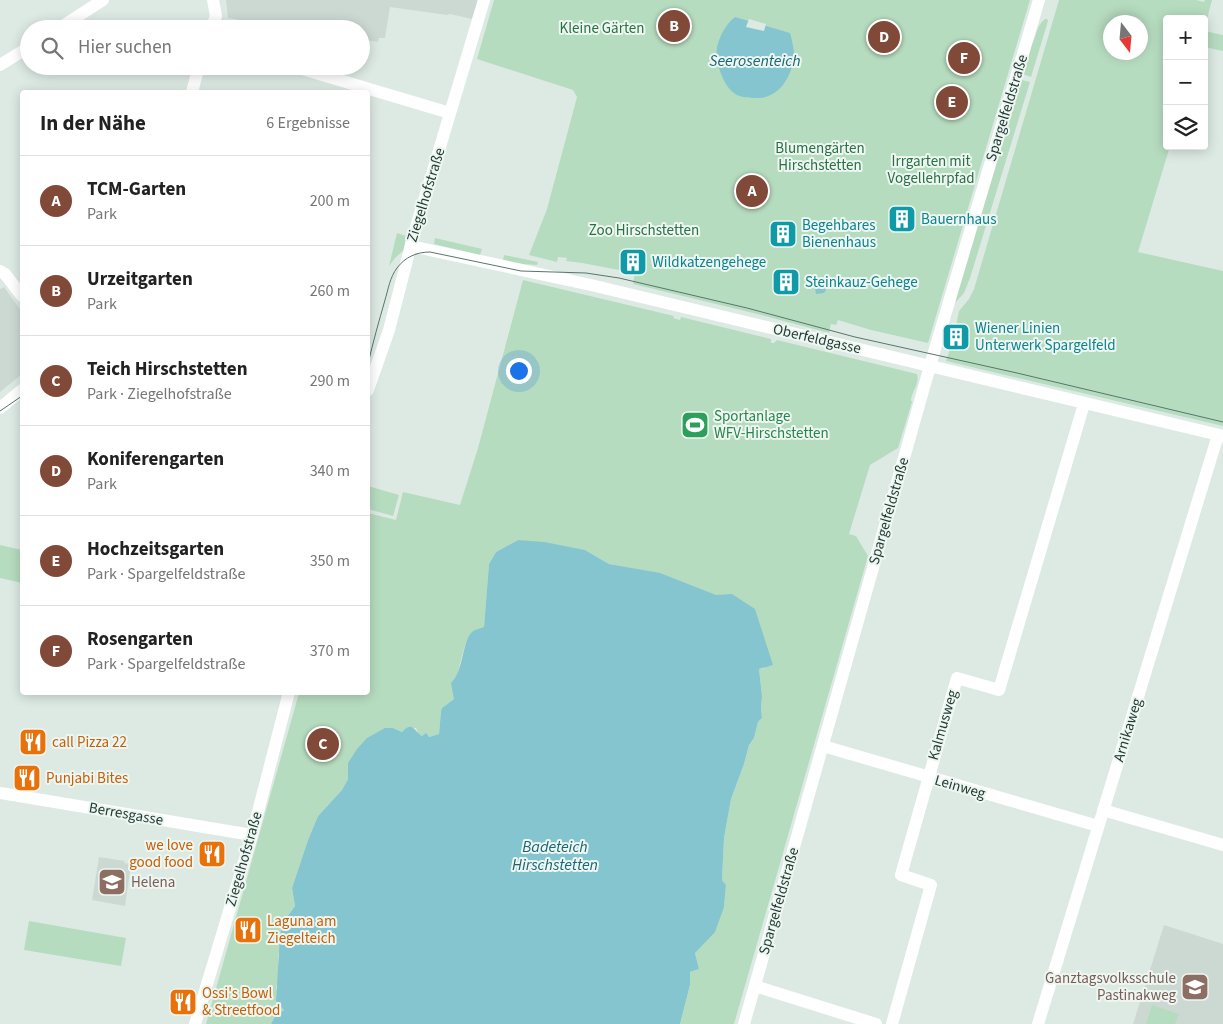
<!DOCTYPE html>
<html lang="de">
<meta charset="utf-8">
<style>
:root{--surface:#fff;--page:#f2f2f2;--text:#222;--muted:#767676;--line:#e0e0e0;--accent:#804938}
body{margin:0;font-family:"Source Sans 3",sans-serif;background:var(--page);color:var(--text)}
.controls{position:absolute;right:15px;top:15px;display:grid;overflow:hidden;border-radius:5px;box-shadow:0 2px 12px #0003}
.controls button{width:45px;height:45px;display:grid;place-items:center;padding:0;border:0;border-bottom:1px solid var(--line);background:var(--surface);color:var(--text);font:25px sans-serif}
.compass{position:absolute;left:1103px;top:15px;width:45px;height:45px;border-radius:50%;background:var(--surface);box-shadow:0 2px 12px #0003;rotate:164deg}
.you{position:absolute;left:518px;top:370px;width:18px;height:18px;margin:-12px;border:4px solid #fff;border-radius:50%;background:#1a73e8;box-shadow:0 0 0 8px #1a73e833}
.badge{display:grid;place-items:center;width:32px;height:32px;border-radius:50%;background:var(--accent);color:#fff;font-size:16px;font-weight:700}
.pin{position:absolute;translate:-50% -50%;border:2px solid #fff;box-shadow:0 1px 5px #0006}
.list{margin:0;padding:0;list-style:none}
h2{display:flex;justify-content:space-between;align-items:center;height:65px;margin:0;padding:0 20px;font-size:21px}
h2 small{font-size:16px;font-weight:400;color:var(--muted)}
.list li{display:grid;grid-template-columns:32px 1fr auto;gap:15px;align-items:center;box-sizing:border-box;height:90px;padding:0 20px;border-top:1px solid var(--line)}
.list b{display:block;font-size:19px;white-space:nowrap}
.list p{margin:0;font-size:16px;white-space:nowrap;color:var(--muted)}
.list em{font-size:16px;font-style:normal;color:var(--muted)}
.icon{flex:none;width:28px;height:28px;fill:none;stroke:currentColor;stroke-width:2;stroke-linecap:round;stroke-linejoin:round}
.map{position:relative;flex:none;width:1223px;height:1024px;overflow:hidden}
.search{position:absolute;background:var(--surface);box-shadow:0 2px 12px #0003;left:20px;top:20px;width:350px;height:55px;display:flex;align-items:center;gap:12px;box-sizing:border-box;padding:0 18px;border-radius:28px;color:var(--muted);font-size:19px}
.panel{position:absolute;background:var(--surface);box-shadow:0 2px 12px #0003;left:20px;top:90px;width:350px;height:605px;border-radius:5px}
.map>svg:first-child{display:block}
.built{fill:#ccd9d3}
.green{fill:#b6dcbf;fill-rule:evenodd}
.water{fill:#84c5d0}
.pier{fill:#ddeae4}
.lines{fill:none;stroke-linecap:round;stroke-linejoin:round}
.minor{stroke:#fff;stroke-width:12}
.tram{stroke:#59756d;stroke-width:1}
.labels{text-anchor:middle;dominant-baseline:central;stroke-width:4;stroke-linejoin:round;paint-order:stroke}
.park-label{font-size:15px;fill:#297044;stroke:#eef6f2}
.street-label{font-size:15px;fill:#1f3932;stroke:#eef6f2}
.culture-label{font-size:15px;fill:#0d838f;stroke:#eef6f2;text-anchor:start}
.leisure-label{font-size:15px;fill:#27864d;stroke:#eef6f2;text-anchor:start}
.food-label{font-size:15px;fill:#c56008;stroke:#eef6f2;text-anchor:start}
.education-label{font-size:15px;fill:#785e54;stroke:#eef6f2;text-anchor:start}
.water-label{font-size:16px;font-style:italic;fill:#196675;stroke:#eef6f2}
</style>
<div class="map">
<svg width="1223" height="1024" viewBox="0 0 1223 1024">
<rect width="100%" height="100%" fill="#ddeae4"/>
<!-- built -->
<path class="built" d="M226,0h252l-6,19 -22,-5 -3,1 -57,-8 -5,31h-6l-1,4 -17,-3v-10h-66l-67,-11z
M4,287l18,25v62l-22,18v-104l1,1z
M99,857l26,4 -1,2 7,1 -6,42 -33,-6z
M1164,925l59,19v80h-90z"/>
<!-- green -->
<path class="green" d="M494,0h536l-102,343 -57,-13 -33,-10 -2,5 -5,-1 -2,9 -72,-19 -124,-30 2,-11 -53,-10 -16,-2 1,-3 -9,-1 -1,5 -28,-7 18,-46 30,-112 -4,-7 -96,-31z
M1059,0h137l8,2 1,-2h7l-8,31 19,4v16l-19,-4v-28h-37v127h3l-32,106 85,19v155l-277,-65 4,-12 10,2 6,-22 -10,-3 3,-15 10,-12 5,-10zM1110,22h30v30h-30z
M1045,19h2l1,2 -17,56 -11,-4c4,-10 7,-20 12,-29 5,-9 4,-18 13,-25z
M1018,79l12,3 -60,196 -6,15 -11,12z
M397,233l9,3 -2,14 -9,8 -6,8z
M435,238l47,11 -2,6 -46,-11z
M504,255l34,7 -1,3 -14,-1 -20,-4z
M523,280l151,36 -1,2 7,2 1,-3 90,22v4h3l3,-3 140,34c3,9 -5,17 -6,26l1,2 -14,46 -28,17 -21,69 7,2 12,20 -134,468h-54l10,-39v-13l9,-3 -4,-16 29,-46 2,-22 -4,-5 2,-42 7,-39 13,-35 5,-19 5,-7 4,-16 4,-4 -1,-10 1,-12 -3,-27 6,-1 -3,-35 -7,-23 -104,-38 -42,-8 -24,-14 -67,-10 -22,12 -7,12 -5,63c-3,1 -8,2 -11,4 -10,7 -18,56 -19,68l-12,9 -1,3 -2,23 -10,3 -10,-2 -3,-7 -11,1 -3,3 -9,-4 -36,23 -8,12 -1,16 -6,11 -24,26 -10,24 -16,48 3,18 -10,14 -7,36 1,19 -3,13 8,22 -9,6 -4,8h-65l93,-331 69,-1v-179l28,7 7,-28 57,13 18,-57z
M368,486l31,9 -6,21 -25,-7z
M0,545l22,5v33l-22,-5z
M29,921l97,17 -5,28 -97,-16z
M1152,1005l27,9 -4,10h-29z"/>
<!-- water -->
<path class="water" d="M735,17l55,16c2,7 4,16 4,23 -2,19 -13,40 -34,42 -7,0 -16,0 -23,-3 -14,-8 -22,-33 -20,-48 3,-12 9,-23 18,-30z
M672,226h4l1,2 -2,3v4h-18l-1,-3c3,-6 10,-2 15,-1z
M826,277l5,1 1,4 -7,3 1,5 -2,3 -8,1 -1,-7 8,-4v-3z
M518,540l26,2 41,8 24,14 51,9 56,22 16,-1 23,15 18,56 -14,4 3,27 -1,12 1,10 -4,4 -4,16 -5,7 -5,19 -13,35 -7,39 -2,42 4,5 -2,22 -9,25 -20,21 4,16 -9,3v13l-10,39h-409l4,-8 9,-6 -8,-9 4,-66 5,-15 10,-14 -3,-18 16,-48 10,-24 24,-26 6,-11v-16l9,-14 10,-11 18,-10h8l9,4c11,-12 12,0 20,4l4,-3 3,4 10,-3 2,-23 1,-3 12,-9 -3,-16c13,-12 11,-44 22,-52 3,-2 8,-3 11,-4l5,-63 7,-12z"/>
<!-- pier -->
<path class="pier" d="M749,19l17,5 -2,7 -18,-4z"/>
<g class="lines">
<!-- minor -->
<path class="minor" d="M58,29l45,-29
M211,29l5,-13 -3,-16
M0,65l29,-18
M292,66l158,47
M192,92l7,-26
M411,246l180,39 632,151
M0,271l5,3 17,22
M368,390l21,-60 24,-93 71,-237
M0,408l22,-18
M823,746l275,80
M0,793l252,42
M1103,810l120,35
M755,986l121,38
M195,1024l57,-189 37,-143
M744,1024l188,-665 107,-359
M892,1024l39,-139 -30,-10 56,-197 42,12 85,-286
M1038,1024l180,-589"/>
<!-- tram -->
<path class="tram" d="M368,364c5,-22 11,-43 17,-64 3,-10 5,-23 12,-32 8,-11 20,-16 33,-16l91,19 65,2 33,5 128,30 108,29 162,36 206,49
M0,411l22,-15"/>
</g>
<!-- icons -->
<defs>
<symbol id="building-square" viewBox="-11 -11 22 22"><rect x="-9" y="-9" width="18" height="18" rx="4" fill="#0f9aa8" stroke="#eef6f2"/><path d="M-4-6H4V6H1V3H-1V6H-4ZM-2.5-4.3h1.7v1.8h-1.7ZM.8-4.3h1.7v1.8H.8ZM-2.5-1h1.7V.8h-1.7ZM.8-1h1.7V.8H.8Z" fill="#fff"/></symbol>
<symbol id="stadium-square" viewBox="-11 -11 22 22"><rect x="-9" y="-9" width="18" height="18" rx="4" fill="#2e9e5b" stroke="#eef6f2"/><path d="M0-5a6.5 5 0 1 0 0 10a6.5 5 0 1 0 0-10ZM-3.5-1.8h7v3.6h-7Z" fill="#fff"/></symbol>
<symbol id="restaurant-square" viewBox="-11 -11 22 22"><rect x="-9" y="-9" width="18" height="18" rx="4" fill="#e8710a" stroke="#eef6f2"/><path d="M-5-6h1v4h1v-4h1v4h1v-4h1v5L-1.5 .5V6h-2V.5L-5-1ZM5-6V6H3V1.5H1.5Q1.5-4 5-6Z" fill="#fff"/></symbol>
<symbol id="school-square" viewBox="-11 -11 22 22"><rect x="-9" y="-9" width="18" height="18" rx="4" fill="#8d6e63" stroke="#eef6f2"/><path d="M0-5L7-2L0 1L-7-2ZM-4 1L0 2.5L4 1V4Q0 6-4 4Z" fill="#fff"/></symbol>
</defs>
<g fill-rule="evenodd">
<use href="#building-square" x="886" y="203" width="32" height="32"/>
<use href="#building-square" x="767" y="218" width="32" height="32"/>
<use href="#building-square" x="617" y="246" width="32" height="32"/>
<use href="#building-square" x="770" y="266" width="32" height="32"/>
<use href="#building-square" x="940" y="321" width="32" height="32"/>
<use href="#stadium-square" x="679" y="409" width="32" height="32"/>
<use href="#restaurant-square" x="17" y="726" width="32" height="32"/>
<use href="#restaurant-square" x="11" y="762" width="32" height="32"/>
<use href="#restaurant-square" x="196" y="838" width="32" height="32"/>
<use href="#school-square" x="96" y="866" width="32" height="32"/>
<use href="#restaurant-square" x="232" y="914" width="32" height="32"/>
<use href="#school-square" x="1179" y="971" width="32" height="32"/>
<use href="#restaurant-square" x="167" y="986" width="32" height="32"/>
</g>
<g class="labels">
<!-- park labels -->
<g class="park-label">
<text x="602" y="28">Kleine Gärten</text>
<text x="820" y="148">Blumengärten<tspan x="820" dy="17">Hirschstetten</tspan></text>
<text x="931" y="161">Irrgarten mit<tspan x="931" dy="17">Vogellehrpfad</tspan></text>
<text x="644" y="230">Zoo Hirschstetten</text>
</g>
<!-- street labels -->
<g class="street-label">
<text transform="translate(1007 108) rotate(-73)">Spargelfeldstraße</text>
<text transform="translate(426 195) rotate(-73)">Ziegelhofstraße</text>
<text transform="translate(817 339) rotate(13)">Oberfeldgasse</text>
<text transform="translate(889 511) rotate(-74)">Spargelfeldstraße</text>
<text transform="translate(943 725) rotate(-74)">Kalmusweg</text>
<text transform="translate(1128 730) rotate(-73)">Arnikaweg</text>
<text transform="translate(960 787) rotate(16)">Leinweg</text>
<text transform="translate(126 814) rotate(10)">Berresgasse</text>
<text transform="translate(244 859) rotate(-74)">Ziegelhofstraße</text>
<text transform="translate(779 901) rotate(-74)">Spargelfeldstraße</text>
</g>
<!-- culture labels -->
<g class="culture-label">
<text x="921" y="219">Bauernhaus</text>
<text x="802" y="225">Begehbares<tspan x="802" dy="17">Bienenhaus</tspan></text>
<text x="652" y="262">Wildkatzengehege</text>
<text x="805" y="282">Steinkauz-Gehege</text>
<text x="975" y="328">Wiener Linien<tspan x="975" dy="17">Unterwerk Spargelfeld</tspan></text>
</g>
<!-- leisure labels -->
<g class="leisure-label">
<text x="714" y="416">Sportanlage<tspan x="714" dy="17">WFV-Hirschstetten</tspan></text>
</g>
<!-- food labels -->
<g class="food-label">
<text x="52" y="742">call Pizza 22</text>
<text x="46" y="778">Punjabi Bites</text>
<text x="193" y="845" text-anchor="end">we love<tspan x="193" dy="17">good food</tspan></text>
<text x="267" y="921">Laguna am<tspan x="267" dy="17">Ziegelteich</tspan></text>
<text x="202" y="993">Ossi's Bowl<tspan x="202" dy="17">&amp; Streetfood</tspan></text>
</g>
<!-- education labels -->
<g class="education-label">
<text x="131" y="882">Helena</text>
<text x="1176" y="978" text-anchor="end">Ganztagsvolksschule<tspan x="1176" dy="17">Pastinakweg</tspan></text>
</g>
<!-- water labels -->
<g class="water-label">
<text x="755" y="61">Seerosenteich</text>
<text x="555" y="847">Badeteich<tspan x="555" dy="18">Hirschstetten</tspan></text>
</g>
</g>
</svg>
<div class="controls">
<button>+</button>
<button>−</button>
<button><svg class="icon" aria-label="layers" viewBox="0 0 24 24"><path d="M12 4l9 5-9 5-9-5zM3 14l9 5 9-5"/></svg></button>
</div>
<svg class="compass" viewBox="-18 -18 36 36"><path d="M0-13l5 13h-10z" fill="#e53935"/><path d="M0 13l5-13h-10z" fill="#767676"/></svg>
<div class="you"></div>
<div class="pin badge" style="left:752px;top:191px">A</div>
<div class="pin badge" style="left:674px;top:26px">B</div>
<div class="pin badge" style="left:323px;top:744px">C</div>
<div class="pin badge" style="left:884px;top:37px">D</div>
<div class="pin badge" style="left:952px;top:102px">E</div>
<div class="pin badge" style="left:964px;top:58px">F</div>
<div class="search"><svg class="icon" aria-label="search" viewBox="0 0 24 24"><circle cx="10" cy="10" r="6"/><path d="M15 15l6 6"/></svg>Hier suchen</div>
<section class="panel">
<h2>In der Nähe<small>6 Ergebnisse</small></h2>
<ul class="list">
<li><span class="badge">A</span><div><b>TCM-Garten</b><p>Park</p></div><em>200 m</em></li>
<li><span class="badge">B</span><div><b>Urzeitgarten</b><p>Park</p></div><em>260 m</em></li>
<li><span class="badge">C</span><div><b>Teich Hirschstetten</b><p>Park · Ziegelhofstraße</p></div><em>290 m</em></li>
<li><span class="badge">D</span><div><b>Koniferengarten</b><p>Park</p></div><em>340 m</em></li>
<li><span class="badge">E</span><div><b>Hochzeitsgarten</b><p>Park · Spargelfeldstraße</p></div><em>350 m</em></li>
<li><span class="badge">F</span><div><b>Rosengarten</b><p>Park · Spargelfeldstraße</p></div><em>370 m</em></li>
</ul>
</section>
</div>
